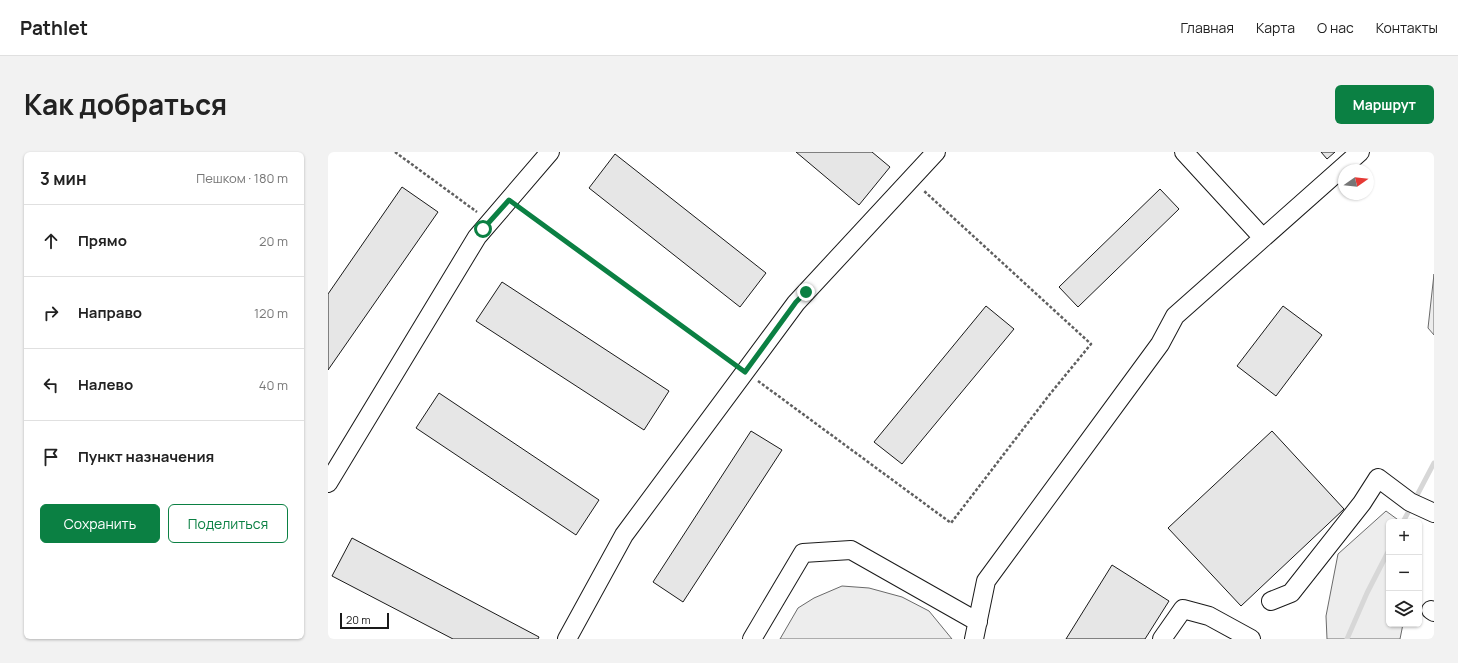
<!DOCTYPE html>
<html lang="ru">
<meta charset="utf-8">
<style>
:root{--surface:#fff;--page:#f2f2f2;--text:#222;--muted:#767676;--line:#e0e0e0;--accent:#0b8043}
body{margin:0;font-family:Manrope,sans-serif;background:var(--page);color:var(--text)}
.controls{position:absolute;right:12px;bottom:12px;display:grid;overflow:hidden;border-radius:6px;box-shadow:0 1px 3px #0004}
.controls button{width:36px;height:36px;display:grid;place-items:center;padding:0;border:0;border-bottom:1px solid var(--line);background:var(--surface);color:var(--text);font:20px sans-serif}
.compass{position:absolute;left:1010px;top:12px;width:36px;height:36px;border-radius:50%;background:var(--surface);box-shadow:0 1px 3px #0004;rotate:76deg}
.scale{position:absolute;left:12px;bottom:10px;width:49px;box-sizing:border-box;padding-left:4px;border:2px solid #1a1a1a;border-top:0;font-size:11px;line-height:14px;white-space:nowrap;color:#1a1a1a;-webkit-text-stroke:3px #fff;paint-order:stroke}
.stop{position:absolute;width:12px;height:12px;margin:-9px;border:3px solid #0b8043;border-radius:50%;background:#fff}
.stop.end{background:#0b8043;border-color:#fff;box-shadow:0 1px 4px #0008}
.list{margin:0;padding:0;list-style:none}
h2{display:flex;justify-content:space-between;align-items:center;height:52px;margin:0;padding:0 16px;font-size:17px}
h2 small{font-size:13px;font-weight:400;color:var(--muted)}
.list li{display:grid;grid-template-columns:26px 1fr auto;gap:12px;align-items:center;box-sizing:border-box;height:72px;padding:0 16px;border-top:1px solid var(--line)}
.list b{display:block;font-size:15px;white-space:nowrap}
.list em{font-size:13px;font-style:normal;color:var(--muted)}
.actions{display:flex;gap:8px;padding:12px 16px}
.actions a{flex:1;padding:9px 0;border:1px solid var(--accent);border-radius:6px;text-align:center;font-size:14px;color:var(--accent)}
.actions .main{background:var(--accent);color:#fff}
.icon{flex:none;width:22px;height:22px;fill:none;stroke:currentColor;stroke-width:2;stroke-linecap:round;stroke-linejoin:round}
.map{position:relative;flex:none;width:1106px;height:487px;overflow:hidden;border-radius:6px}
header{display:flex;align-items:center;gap:24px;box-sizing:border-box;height:56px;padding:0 20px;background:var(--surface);border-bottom:1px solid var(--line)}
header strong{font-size:19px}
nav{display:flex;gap:22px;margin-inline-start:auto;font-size:14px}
.intro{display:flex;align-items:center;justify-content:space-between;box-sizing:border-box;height:96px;padding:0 24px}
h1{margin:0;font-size:28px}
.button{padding:10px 18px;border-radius:6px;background:var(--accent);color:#fff;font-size:14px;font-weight:700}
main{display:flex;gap:24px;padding:0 24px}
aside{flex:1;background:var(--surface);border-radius:6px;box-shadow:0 1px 3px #0004}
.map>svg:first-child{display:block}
.built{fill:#ededed;stroke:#6a6a6a}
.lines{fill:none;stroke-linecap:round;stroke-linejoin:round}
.stream{stroke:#d7d7d7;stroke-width:5}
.building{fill:#e6e6e6;stroke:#1a1a1a}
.minor-casing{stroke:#1a1a1a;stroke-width:20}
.path{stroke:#5f5f5f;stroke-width:2.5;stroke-dasharray:3 2;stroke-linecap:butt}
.minor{stroke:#fff;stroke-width:18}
.route{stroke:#0b8043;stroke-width:5}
</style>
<header>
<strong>Pathlet</strong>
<nav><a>Главная</a><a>Карта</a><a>О нас</a><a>Контакты</a></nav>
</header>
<div class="intro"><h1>Как добраться</h1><a class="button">Маршрут</a></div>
<main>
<aside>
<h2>3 мин<small>Пешком · 180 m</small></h2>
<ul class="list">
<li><svg class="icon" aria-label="ahead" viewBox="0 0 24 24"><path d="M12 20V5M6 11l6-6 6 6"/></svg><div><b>Прямо</b></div><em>20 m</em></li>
<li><svg class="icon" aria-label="right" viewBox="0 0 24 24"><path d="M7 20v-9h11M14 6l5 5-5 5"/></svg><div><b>Направо</b></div><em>120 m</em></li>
<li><svg class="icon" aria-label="left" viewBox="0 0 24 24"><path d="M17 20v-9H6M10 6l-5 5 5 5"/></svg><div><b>Налево</b></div><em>40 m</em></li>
<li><svg class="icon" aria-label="arrive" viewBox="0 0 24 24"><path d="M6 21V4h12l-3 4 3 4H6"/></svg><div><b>Пункт назначения</b></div></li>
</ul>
<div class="actions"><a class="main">Сохранить</a><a>Поделиться</a></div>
</aside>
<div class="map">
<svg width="1106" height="487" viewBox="0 0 1106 487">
<rect width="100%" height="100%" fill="#fff"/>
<!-- built -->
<path class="built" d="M1106,122v61l-6,-7z
M1058,359l15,11h-12v102h14l-3,15h-73l-1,-23 12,-62z
M514,434l27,2 33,9 27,14 23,28h-172l18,-31 16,-10z"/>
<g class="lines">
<!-- stream -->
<path class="stream" d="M1075,370l31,-59
M1019,487l20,-46 22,-43"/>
</g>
<!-- building -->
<path class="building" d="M468,0h76l18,15 -31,38z
M993,0h14l-8,7z
M287,2l151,119 -26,34 -151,-119z
M74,35l36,25 -110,158v-76z
M832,37l19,20 -101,98 -19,-20z
M174,130l167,109 -25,39 -168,-109z
M658,154l28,23 -112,135 -28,-22z
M955,154l39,29 -46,61 -39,-30z
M111,241l160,107 -23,35 -160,-107z
M423,279l31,19 -99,152 -30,-20z
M944,279l72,78 -103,97 -73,-78z
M24,386l187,99 -1,2h-85l-121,-63z
M784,413l57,36 -24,38h-79z"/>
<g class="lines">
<defs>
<path id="minor" d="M856,0l79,86
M0,331l149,-246 73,-85
M943,449l20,-8 71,-90 16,-25 32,24 24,11
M1103,458l3,2
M239,487l57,-104 172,-232 140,-151
M424,487l51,-86 48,-3 127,72
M646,487l12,-58 174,-237 15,-28 185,-164
M834,487l21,-30 26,7 42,23"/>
</defs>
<!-- minor casing -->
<use href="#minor" class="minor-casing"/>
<!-- path -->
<path class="path" d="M67,0l82,60
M194,57l210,153
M430,229l193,142 99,-129 41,-50 -168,-154"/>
<!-- minor -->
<use href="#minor" class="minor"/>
</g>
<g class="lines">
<!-- route -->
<path class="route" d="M155,77l26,-29 236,172 51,-70 10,-10"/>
</g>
</svg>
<div class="controls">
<button>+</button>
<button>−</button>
<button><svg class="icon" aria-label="layers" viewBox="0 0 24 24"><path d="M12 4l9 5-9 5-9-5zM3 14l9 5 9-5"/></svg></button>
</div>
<svg class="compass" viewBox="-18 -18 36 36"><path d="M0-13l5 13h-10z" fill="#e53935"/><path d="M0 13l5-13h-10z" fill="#767676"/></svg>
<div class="scale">20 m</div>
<div class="stop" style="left:155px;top:77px"></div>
<div class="stop end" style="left:478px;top:140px"></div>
</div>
</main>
